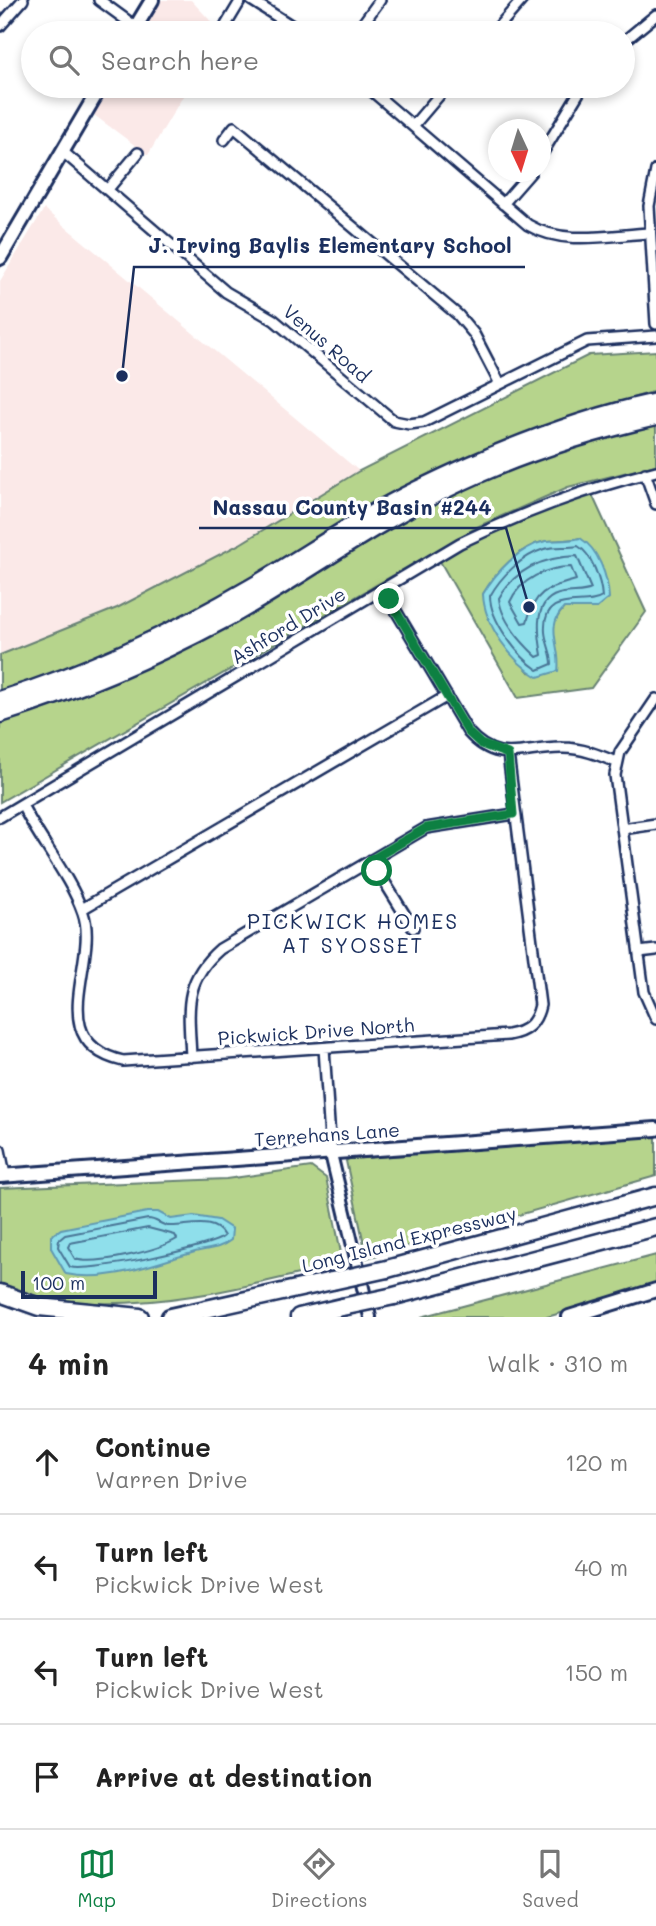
<!DOCTYPE html>
<meta charset="utf-8">
<style>
:root{--surface:#fff;--page:#f2f2f2;--text:#222;--muted:#767676;--line:#e0e0e0;--accent:#0b8043}
body{margin:0;font-family:Mali,sans-serif;background:var(--page);color:var(--text)}
.compass{position:absolute;left:488px;top:119px;width:63px;height:63px;border-radius:50%;background:var(--surface);box-shadow:0 4px 10px #0003;rotate:176deg}
.scale{position:absolute;left:21px;bottom:18px;width:136px;box-sizing:border-box;padding-left:7px;border:4px solid #1b2f5e;border-top:0;font-size:19px;line-height:24px;white-space:nowrap;color:#1b2f5e;-webkit-text-stroke:5px #fff;paint-order:stroke}
.stop{position:absolute;width:21px;height:21px;margin:-16px;border:5px solid #0b8043;border-radius:50%;background:#fff}
.stop.end{background:#0b8043;border-color:#fff;box-shadow:0 2px 7px #0008}
.list{margin:0;padding:0;list-style:none}
h2{display:flex;justify-content:space-between;align-items:center;height:91px;margin:0;padding:0 28px;font-size:30px}
h2 small{font-size:23px;font-weight:400;color:var(--muted)}
.list li{display:grid;grid-template-columns:46px 1fr auto;gap:21px;align-items:center;box-sizing:border-box;height:105px;padding:0 28px;border-top:2px solid var(--line)}
.list b{display:block;font-size:26px;white-space:nowrap}
.list p{margin:0;font-size:23px;white-space:nowrap;color:var(--muted)}
.list em{font-size:23px;font-style:normal;color:var(--muted)}
.icon{flex:none;width:38px;height:38px;fill:none;stroke:currentColor;stroke-width:2;stroke-linecap:round;stroke-linejoin:round}
.map{position:relative;flex:none;width:656px;height:1317px;overflow:hidden}
.search{position:absolute;background:var(--surface);box-shadow:0 4px 10px #0003;left:21px;right:21px;top:21px;height:77px;display:flex;align-items:center;gap:18px;box-sizing:border-box;padding:0 24px;border-radius:38px;color:var(--muted);font-size:26px}
.sheet{height:511px;background:var(--surface)}
nav{display:flex;justify-content:space-around;align-items:center;box-sizing:border-box;height:98px;border-top:2px solid var(--line);background:var(--surface);font-size:19px;color:var(--muted)}
nav a{display:grid;justify-items:center;gap:4px}
nav .on{color:var(--accent)}
.map>svg:first-child{display:block}
.built{fill:#fbe9e8}
.green{fill:#b6d48c;stroke:#688275;stroke-width:2;fill-rule:evenodd}
.water{fill:#8fdfeb;stroke:#6199b3;stroke-width:2}
.lines{fill:none;stroke-linecap:round;stroke-linejoin:round}
.shore{stroke:#497596;stroke-width:2}
.minor-casing{stroke:#1b2f5e;stroke-width:14}
.tertiary-casing{stroke:#1b2f5e;stroke-width:16}
.secondary-casing{stroke:#1b2f5e;stroke-width:18}
.motorway-casing{stroke:#1b2f5e;stroke-width:21}
.minor{stroke:#fff;stroke-width:9}
.tertiary{stroke:#fff;stroke-width:10}
.secondary{stroke:#fff;stroke-width:12}
.motorway{stroke:#fff;stroke-width:16}
.motorway-bridge-casing{stroke:#1b2f5e;stroke-width:21;stroke-linecap:butt}
.motorway-bridge{stroke:#fff;stroke-width:16}
.route{stroke:#0b8043;stroke-width:9}
.labels{text-anchor:middle;dominant-baseline:central;stroke-width:7;stroke-linejoin:round;paint-order:stroke}
.street-label{font-size:19px;fill:#1b2f5e;stroke:#fff}
.neighbourhood-label{font-size:21px;letter-spacing:2px;fill:#1b2f5e;stroke:#fff}
.leader{fill:none;stroke:#1b2f5e;stroke-width:2.5}
.callout-dot{fill:#1b2f5e;stroke:#fff;stroke-width:2.5}
.callout-label{font-size:21px;text-anchor:middle;font-weight:bold;fill:#1b2f5e;stroke:#fff;stroke-width:7;stroke-linejoin:round;paint-order:stroke}
</style>
<div class="map">
<svg width="656" height="1317" viewBox="0 0 656 1317">
<rect width="100%" height="100%" fill="#fff"/>
<filter id="ink" filterUnits="userSpaceOnUse"><feTurbulence type="fractalNoise" baseFrequency=".0143" numOctaves="2"/><feDisplacementMap in="SourceGraphic" scale="14" xChannelSelector="R" yChannelSelector="G"/><feConvolveMatrix kernelMatrix="1 2 1 2 8 2 1 2 1" color-interpolation-filters="sRGB"/></filter>
<g filter="url(#ink)">
<!-- built -->
<path class="built" d="M157,0h34l29,31 -83,2z
M106,86h83l-41,69 -58,-43z
M44,209l315,262 -119,73 -123,64 -117,47v-374z"/>
<!-- green -->
<path class="green" d="M656,351v40l-94,28 -88,36 -233,133 -114,59 -127,46v-38l117,-47 123,-64 119,-73 230,-116z
M656,424v41l-88,22 -89,39 -479,276v-81l91,-30 100,-45 188,-114 134,-66z
M589,488l57,124 -55,76 -73,10 -81,-142zM580,538l14,14 14,37 -11,19h-33c-11,11 -26,48 -35,64l-31,-37 -15,-41c13,-21 36,-48 63,-53 11,-1 22,0 34,-3z
M656,1136v40l-289,82 -21,-97 3,-2z
M311,1167l15,11 17,85c-89,22 -194,50 -285,37 -20,-3 -39,-9 -58,-13v-99l226,-9z
M656,1255v31l-109,31h-126z"/>
<!-- water -->
<path class="water" d="M580,538c19,11 28,40 29,60l-12,10h-33c-20,20 -2,39 -6,63l-20,6c-26,-15 -54,-52 -55,-83 12,-21 37,-48 63,-53 11,-1 22,0 34,-3z
M147,1212h11l13,7 23,-3 24,4 14,9 -1,11c-13,10 -22,8 -36,12 -41,11 -86,31 -129,22l-15,-26v-12l10,-7z"/>
<g class="lines">
<!-- shore -->
<path class="shore" d="M578,546c14,8 23,35 24,51 -17,12 -60,-9 -57,35 1,11 7,21 7,32l-14,6c-20,-13 -48,-50 -48,-74 11,-20 32,-40 54,-47 11,-3 23,-1 34,-3z
M577,556l14,33c-8,4 -18,2 -28,4 -31,5 -25,40 -21,62l-5,2c-15,-14 -36,-37 -38,-59 17,-30 46,-41 78,-42z
M571,567l5,13c-28,8 -41,10 -49,42l-5,1 -12,-21c10,-23 37,-35 61,-35z
M148,1219c9,0 13,7 22,7 17,1 44,-10 54,10 -10,11 -136,37 -154,31l-12,-20 1,-7 6,-5z
M148,1228l27,7 2,4c-18,11 -82,27 -102,20l-7,-12 2,-4z"/>
<defs>
<path id="minor" d="M99,0l37,27
M251,0l52,33
M226,25l15,-25
M0,26l23,-26
M356,33l24,-33
M493,33l29,-33
M623,42l33,-27
M366,86l162,139c36,21 81,10 122,8
M413,126l34,-40
M224,140l10,-13 224,188 16,19 26,50
M62,151l164,141 48,28 120,101 15,3 15,-2 163,-81 69,-5
M540,157l43,-71
M656,170l-7,36 7,118
M108,189l30,-36
M503,204l28,-32
M645,473l11,31
M383,589l85,143c31,35 56,15 95,16 19,0 36,7 53,14
M656,699l-36,53 -5,23 29,217 12,27
M22,805c17,34 49,73 61,108 17,48 -42,129 40,148l385,-26c18,-3 28,-11 32,-30l-32,-251
M0,817l460,-274c66,-32 125,-54 196,-72
M622,829l34,-5
M371,860l42,68
M82,909l365,-213
M639,952l17,-2
M324,1048l7,106
M191,1057c-2,-46 -9,-75 29,-108l206,-121 88,-14
M0,1150l5,25"/>
<path id="tertiary" d="M331,1154l39,163"/>
<path id="secondary" d="M132,33l20,-33
M0,258l101,-172
M0,1176l656,-47
M569,1317l87,-27"/>
<path id="motorway" d="M0,700c89,-28 172,-66 252,-113 55,-32 107,-69 165,-97 75,-37 157,-70 239,-88
M0,714c78,-24 154,-57 225,-95 73,-40 140,-91 215,-127 68,-34 142,-58 216,-75
M387,1269l269,-73
M0,1293l39,14 101,10
M394,1296l262,-69
M170,1317l162,-36
M299,1317l43,-10"/>
</defs>
<!-- minor casing -->
<use href="#minor" class="minor-casing"/>
<!-- tertiary casing -->
<use href="#tertiary" class="tertiary-casing"/>
<!-- secondary casing -->
<use href="#secondary" class="secondary-casing"/>
<!-- motorway casing -->
<use href="#motorway" class="motorway-casing"/>
<!-- minor -->
<use href="#minor" class="minor"/>
<!-- tertiary -->
<use href="#tertiary" class="tertiary"/>
<!-- secondary -->
<use href="#secondary" class="secondary"/>
<!-- motorway -->
<use href="#motorway" class="motorway"/>
<defs>
<path id="motorway-bridge" d="M332,1281l55,-12
M342,1307l52,-11"/>
</defs>
<!-- motorway-bridge casing -->
<use href="#motorway-bridge" class="motorway-bridge-casing"/>
<!-- motorway-bridge -->
<use href="#motorway-bridge" class="motorway-bridge"/>
</g>
</g>
<g class="lines" filter="url(#ink)">
<!-- route -->
<path class="route" d="M377,871l-6,-11 55,-32 87,-14 -5,-60 -27,-10 -13,-12 -79,-133"/>
</g>
<g class="labels">
<!-- street labels -->
<g class="street-label">
<text transform="translate(327 343) rotate(41)">Venus Road</text>
<text transform="translate(288 625) rotate(-31)">Ashford Drive</text>
<text transform="translate(316 1031) rotate(-4)">Pickwick Drive North</text>
<text transform="translate(327 1134) rotate(-4)">Terrehans Lane</text>
<text transform="translate(409 1239) rotate(-14)">Long Island Expressway</text>
</g>
<!-- neighbourhood labels -->
<g class="neighbourhood-label">
<text x="353" y="920">PICKWICK HOMES<tspan x="353" dy="24">AT SYOSSET</tspan></text>
</g>
</g>
<!-- callouts -->
<path class="leader" d="M122 376L134 267H525M529 607L506 528H199"/>
<g class="callout-dot">
<circle cx="122" cy="376" r="7"/>
<circle cx="529" cy="607" r="7"/>
</g>
<g class="callout-label">
<text x="330" y="253">J. Irving Baylis Elementary School</text>
<text x="352" y="515">Nassau County Basin #244</text>
</g>
</svg>
<svg class="compass" viewBox="-18 -18 36 36"><path d="M0-13l5 13h-10z" fill="#e53935"/><path d="M0 13l5-13h-10z" fill="#767676"/></svg>
<div class="scale">100 m</div>
<div class="stop" style="left:377px;top:871px"></div>
<div class="stop end" style="left:389px;top:599px"></div>
<div class="search"><svg class="icon" aria-label="search" viewBox="0 0 24 24"><circle cx="10" cy="10" r="6"/><path d="M15 15l6 6"/></svg>Search here</div>
</div>
<section class="sheet">
<h2>4 min<small>Walk · 310 m</small></h2>
<ul class="list">
<li><svg class="icon" aria-label="ahead" viewBox="0 0 24 24"><path d="M12 20V5M6 11l6-6 6 6"/></svg><div><b>Continue</b><p>Warren Drive</p></div><em>120 m</em></li>
<li><svg class="icon" aria-label="left" viewBox="0 0 24 24"><path d="M17 20v-9H6M10 6l-5 5 5 5"/></svg><div><b>Turn left</b><p>Pickwick Drive West</p></div><em>40 m</em></li>
<li><svg class="icon" aria-label="left" viewBox="0 0 24 24"><path d="M17 20v-9H6M10 6l-5 5 5 5"/></svg><div><b>Turn left</b><p>Pickwick Drive West</p></div><em>150 m</em></li>
<li><svg class="icon" aria-label="arrive" viewBox="0 0 24 24"><path d="M6 21V4h12l-3 4 3 4H6"/></svg><div><b>Arrive at destination</b></div></li>
</ul>
</section>
<nav>
<a class="on"><svg class="icon" aria-label="map" viewBox="0 0 24 24"><path d="M3 6l6-2 6 2 6-2v14l-6 2-6-2-6 2zM9 4v14M15 6v14"/></svg>Map</a>
<a><svg class="icon" aria-label="directions" viewBox="0 0 24 24"><path d="M12 3l9 9-9 9-9-9zM9 14v-3h6M13 9l2 2-2 2"/></svg>Directions</a>
<a><svg class="icon" aria-label="saved" viewBox="0 0 24 24"><path d="M7 4h10v16l-5-4-5 4z"/></svg>Saved</a>
</nav>
